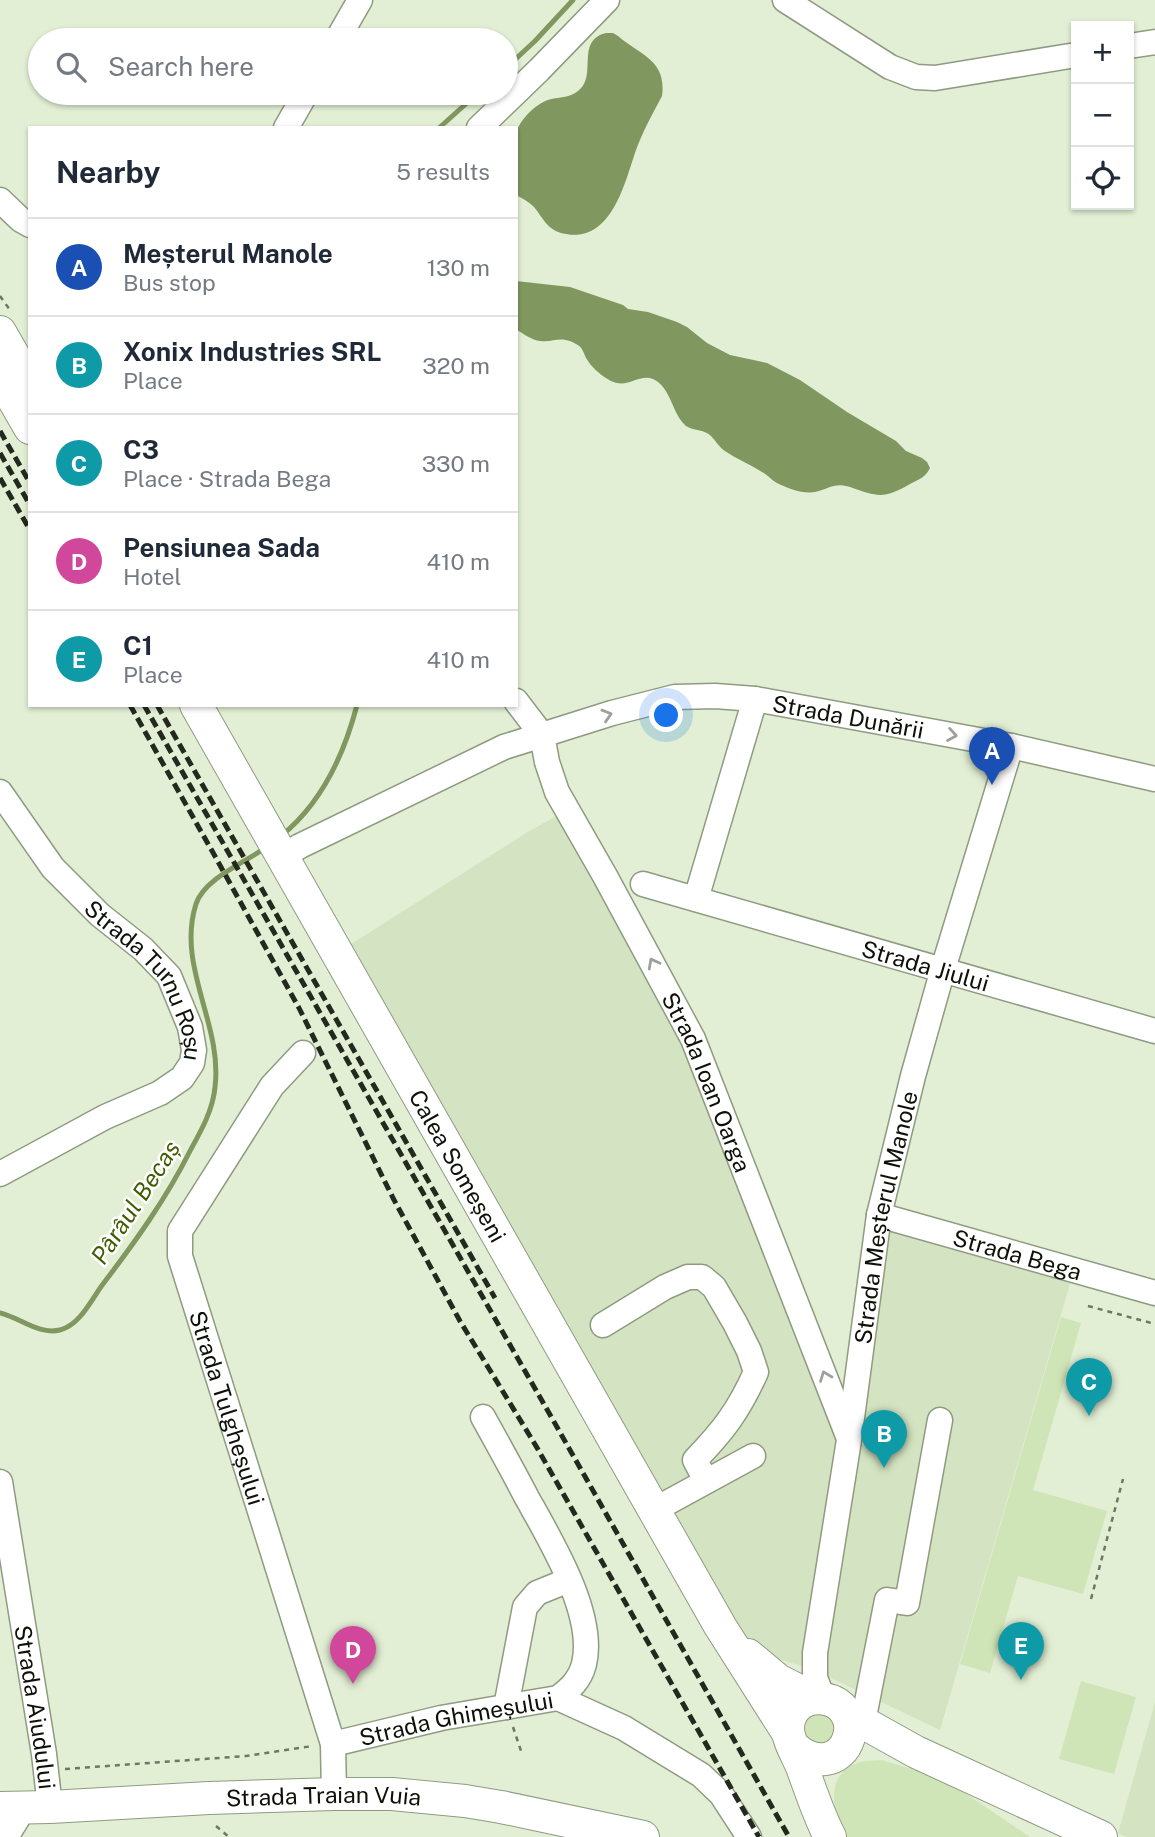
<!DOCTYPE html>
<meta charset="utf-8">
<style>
:root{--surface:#fff;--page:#f2f2f3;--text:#1f2937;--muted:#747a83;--line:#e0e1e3;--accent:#5152c9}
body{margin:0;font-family:"Public Sans",sans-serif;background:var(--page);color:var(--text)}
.controls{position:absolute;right:21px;top:21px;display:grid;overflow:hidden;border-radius:0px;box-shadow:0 2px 5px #0004}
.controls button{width:63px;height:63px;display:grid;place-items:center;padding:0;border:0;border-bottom:2px solid var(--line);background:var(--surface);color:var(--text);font:35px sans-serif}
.you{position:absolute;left:667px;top:716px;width:24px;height:24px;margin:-18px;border:5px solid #fff;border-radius:50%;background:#1a73e8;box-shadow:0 0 0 10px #1a73e833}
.badge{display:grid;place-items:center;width:46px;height:46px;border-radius:50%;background:var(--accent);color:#fff;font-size:23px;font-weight:700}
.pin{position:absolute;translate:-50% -58px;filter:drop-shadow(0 2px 4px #0008)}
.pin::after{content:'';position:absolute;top:37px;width:24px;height:21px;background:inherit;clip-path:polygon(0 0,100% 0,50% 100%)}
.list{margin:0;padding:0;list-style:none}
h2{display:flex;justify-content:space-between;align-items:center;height:91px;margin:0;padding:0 28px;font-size:30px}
h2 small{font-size:23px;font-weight:400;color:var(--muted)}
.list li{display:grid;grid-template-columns:46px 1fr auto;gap:21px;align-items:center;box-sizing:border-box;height:98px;padding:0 28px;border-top:2px solid var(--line)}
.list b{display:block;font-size:26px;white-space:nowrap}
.list p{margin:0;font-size:23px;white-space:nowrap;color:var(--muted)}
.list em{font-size:23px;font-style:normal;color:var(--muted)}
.icon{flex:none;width:38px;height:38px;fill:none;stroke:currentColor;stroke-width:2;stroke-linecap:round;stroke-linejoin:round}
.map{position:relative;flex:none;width:1155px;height:1837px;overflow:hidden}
.search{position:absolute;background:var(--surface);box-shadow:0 2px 5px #0004;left:28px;top:28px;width:490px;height:77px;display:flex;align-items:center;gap:18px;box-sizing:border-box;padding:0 24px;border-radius:38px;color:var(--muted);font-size:26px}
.panel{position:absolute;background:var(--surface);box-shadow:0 2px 5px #0004;left:28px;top:126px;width:490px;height:581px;border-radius:0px}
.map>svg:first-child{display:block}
.built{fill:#d4e4c2}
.green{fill:#d0e5b7}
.water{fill:#809860}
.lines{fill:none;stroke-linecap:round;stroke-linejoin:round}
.stream{stroke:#809860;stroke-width:5}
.minor-casing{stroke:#8f9b81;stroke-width:27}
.major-casing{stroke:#8f9b81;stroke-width:34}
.path{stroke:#6e7765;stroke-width:2.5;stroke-dasharray:5 5;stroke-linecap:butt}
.minor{stroke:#fff;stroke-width:24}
.major{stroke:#fff;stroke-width:32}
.rail{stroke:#24291e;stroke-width:5;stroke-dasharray:10 5;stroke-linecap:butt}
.oneway{stroke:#9ea09c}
.labels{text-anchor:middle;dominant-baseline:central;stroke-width:5;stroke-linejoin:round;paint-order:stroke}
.street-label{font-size:23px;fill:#0d1108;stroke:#fff}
.water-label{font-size:24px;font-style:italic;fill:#405c00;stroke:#fff}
</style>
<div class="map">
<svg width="1155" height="1837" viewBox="0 0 1155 1837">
<rect width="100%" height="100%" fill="#e2efd4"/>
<!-- built -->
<path class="built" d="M567,810l126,229 156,399 30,-223 195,55 -134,460 -126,-60 -45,-14 -27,-19 -394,-691 178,-113z
M1155,1702v135h-29l-8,-4z"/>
<!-- green -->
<path class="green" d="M1061,1317l20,6 -48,167 74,21 -24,83 -65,-18 -28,97 -30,-9z
M1081,1681l55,16 -22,77 -55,-15z
M825,1704l18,34 -35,14 -12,-36z
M882,1760l36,11 35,14 77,52h-186c-11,-27 -21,-63 16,-75 6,-2 15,-1 22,-2z"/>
<!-- water -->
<path class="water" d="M606,33h7l5,3c22,19 49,24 44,60 -9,17 -19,35 -26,54 -12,35 -25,96 -75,83 -14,-4 -18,-15 -27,-26 -5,-5 -12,-9 -18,-12 0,-13 -2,-55 1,-65 5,-12 19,-26 31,-30 13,-4 24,-1 34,-13 13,-16 -5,-47 24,-54z
M516,281l54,6 53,18 5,4 20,3 29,10 10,5 20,16 23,12 37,8 33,17 47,32 49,29 10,10 16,7 5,4 3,6c-4,9 -12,12 -20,16 -26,15 -32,13 -60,3 -16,-5 -21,2 -35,5 -12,2 -26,-3 -36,-8 -7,-3 -11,-9 -17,-12 -12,-8 -26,-13 -37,-21 -6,-4 -9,-10 -14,-15 -7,-7 -18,-5 -25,-10 -14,-12 -15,-39 -33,-47 -13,-5 -23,7 -36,4 -10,-2 -24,-14 -29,-22 -5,-7 -4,-13 -12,-17 -16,-9 -22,-1 -36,-3 -8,-1 -17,-7 -24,-12z"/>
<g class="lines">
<!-- stream -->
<path class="stream" d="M506,68l29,-27 38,-41
M439,128l39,-35
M281,836c41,-33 63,-81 76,-131
M0,1313c21,5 38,22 60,17 20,-5 31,-30 43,-46 32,-42 63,-85 87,-133 11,-20 23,-41 25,-64 8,-62 -39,-121 -19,-183 8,-25 48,-41 69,-56"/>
<defs>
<g id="minor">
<path d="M785,0l105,67 26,10 19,1 141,-23"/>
<path d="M337,40l23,-40"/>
<path d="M1129,46l26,-4"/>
<path d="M286,128l20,-35"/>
<path d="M479,128l60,-58 68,-70"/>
<path d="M0,200l21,20 9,5"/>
<path id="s1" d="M516,701l26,34 5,27 10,30 48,84 88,163 155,397"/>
<path id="s2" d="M0,792l53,76 47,47 43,34 26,27 21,51 4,23 -2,13 -10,15 -22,15 -55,24 -105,57"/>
<path id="s3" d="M281,857l19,-11 204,-99 108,-34 63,-16 40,-1 40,3 256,47 144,33"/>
<path id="s4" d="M643,884l512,147"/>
<path d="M696,899l59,-200"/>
<path id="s5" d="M303,1053l-31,33 -92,145v25l153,488 1,50"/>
<path id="s6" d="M879,1215l276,78"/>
<path d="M603,1325l62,-38 23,-10h14l12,10 21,36 14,28 7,21c-17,38 -32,58 -61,88l11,21"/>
<path id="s7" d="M0,1482l44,272 6,53"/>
<path d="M654,1510l99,-54"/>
<path d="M558,1698l66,30 77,47 20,19 28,43"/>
<path id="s8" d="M823,1698l-8,-20v-25l34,-213 30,-225 34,-139 30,-107 68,-223"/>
<path d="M506,1707l19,-100 12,-14 32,-13"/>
<path d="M863,1722l24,-122 20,3 33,-183"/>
<path id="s9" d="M333,1744l108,-26 117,-20c12,-9 22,-18 26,-34 12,-49 -33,-123 -57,-166 -14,-27 -29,-54 -44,-81"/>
<path d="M6,1837l18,-29"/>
</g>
<g id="major">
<path d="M0,332l30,52"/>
<path d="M0,376l30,52"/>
<path id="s10" d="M196,705l524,921 68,107"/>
<path d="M748,1655l30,25 35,18"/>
<path d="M846,1713l70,39 185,85"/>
<path d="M793,1746c18,19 48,19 56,-9 11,-43 -56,-55 -61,-11 -1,14 9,28 14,41 9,24 16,47 28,70"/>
<path id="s11" d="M0,1808l50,-1 159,-9 125,-4h58l73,7 36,6 142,30"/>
</g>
</defs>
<!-- minor casing -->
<use href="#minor" class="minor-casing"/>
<!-- major casing -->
<use href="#major" class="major-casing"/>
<!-- path -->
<path class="path" d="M0,296l10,14
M1088,1306l67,18
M1091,1599l32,-120
M513,1727l9,27
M65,1769l181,-13 67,-10
M216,1826l13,11"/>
<!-- minor -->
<use href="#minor" class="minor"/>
<!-- major -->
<use href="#major" class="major"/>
<!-- rail -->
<path class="rail" d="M0,431l30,52
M0,453l30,52
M0,478l30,52
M130,705l86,153 83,150 94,190 67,123 76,125 223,391
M144,705l409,715 236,417
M157,705l338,593"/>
</g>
<!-- one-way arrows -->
<defs><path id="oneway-chevron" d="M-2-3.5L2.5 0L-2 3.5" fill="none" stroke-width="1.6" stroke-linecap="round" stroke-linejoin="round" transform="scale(1.75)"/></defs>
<g class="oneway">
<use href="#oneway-chevron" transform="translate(607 715) rotate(-17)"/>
<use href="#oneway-chevron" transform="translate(952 735) rotate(10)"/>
<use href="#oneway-chevron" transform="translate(653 963) rotate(-118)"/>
<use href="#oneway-chevron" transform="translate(825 1376) rotate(-111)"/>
</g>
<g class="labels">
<!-- street labels -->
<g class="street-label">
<text stroke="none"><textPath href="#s3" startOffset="602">Strada Dunării</textPath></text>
<text stroke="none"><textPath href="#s4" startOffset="294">Strada Jiului</textPath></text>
<text stroke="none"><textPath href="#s2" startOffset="242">Strada Turnu Roșu</textPath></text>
<text stroke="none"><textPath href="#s1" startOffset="429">Strada Ioan Oarga</textPath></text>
<text stroke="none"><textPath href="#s10" startOffset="530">Calea Someșeni</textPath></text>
<text stroke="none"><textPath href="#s8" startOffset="488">Strada Meșterul Manole</textPath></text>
<text stroke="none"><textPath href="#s6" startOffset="144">Strada Bega</textPath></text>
<text stroke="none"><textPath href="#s5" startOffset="401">Strada Tulgheșului</textPath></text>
<text stroke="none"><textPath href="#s7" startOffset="228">Strada Aiudului</textPath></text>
<text stroke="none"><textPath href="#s9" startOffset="126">Strada Ghimeșului</textPath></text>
<text stroke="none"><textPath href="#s11" startOffset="324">Strada Traian Vuia</textPath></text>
</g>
<!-- water labels -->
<g class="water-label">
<text transform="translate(135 1202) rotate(-57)">Pârâul Becaș</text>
</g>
</g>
</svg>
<div class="controls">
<button>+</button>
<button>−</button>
<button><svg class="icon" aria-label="locate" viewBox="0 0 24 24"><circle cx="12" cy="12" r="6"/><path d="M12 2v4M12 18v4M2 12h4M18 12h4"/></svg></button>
</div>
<div class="you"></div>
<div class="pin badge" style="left:992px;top:785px;background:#1a4fb4">A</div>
<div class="pin badge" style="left:884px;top:1468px;background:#0f9aa8">B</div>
<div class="pin badge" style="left:1089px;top:1416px;background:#0f9aa8">C</div>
<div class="pin badge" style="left:353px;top:1684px;background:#d1479c">D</div>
<div class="pin badge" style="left:1021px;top:1680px;background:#0f9aa8">E</div>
<div class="search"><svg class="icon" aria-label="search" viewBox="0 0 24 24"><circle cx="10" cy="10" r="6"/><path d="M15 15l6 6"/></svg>Search here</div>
<section class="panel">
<h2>Nearby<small>5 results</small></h2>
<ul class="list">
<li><span class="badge" style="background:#1a4fb4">A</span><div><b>Meșterul Manole</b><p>Bus stop</p></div><em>130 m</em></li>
<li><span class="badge" style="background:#0f9aa8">B</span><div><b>Xonix Industries SRL</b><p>Place</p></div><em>320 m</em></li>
<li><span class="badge" style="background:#0f9aa8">C</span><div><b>C3</b><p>Place · Strada Bega</p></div><em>330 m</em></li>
<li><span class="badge" style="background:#d1479c">D</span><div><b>Pensiunea Sada</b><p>Hotel</p></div><em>410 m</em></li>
<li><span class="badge" style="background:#0f9aa8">E</span><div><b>C1</b><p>Place</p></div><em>410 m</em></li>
</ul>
</section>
</div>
